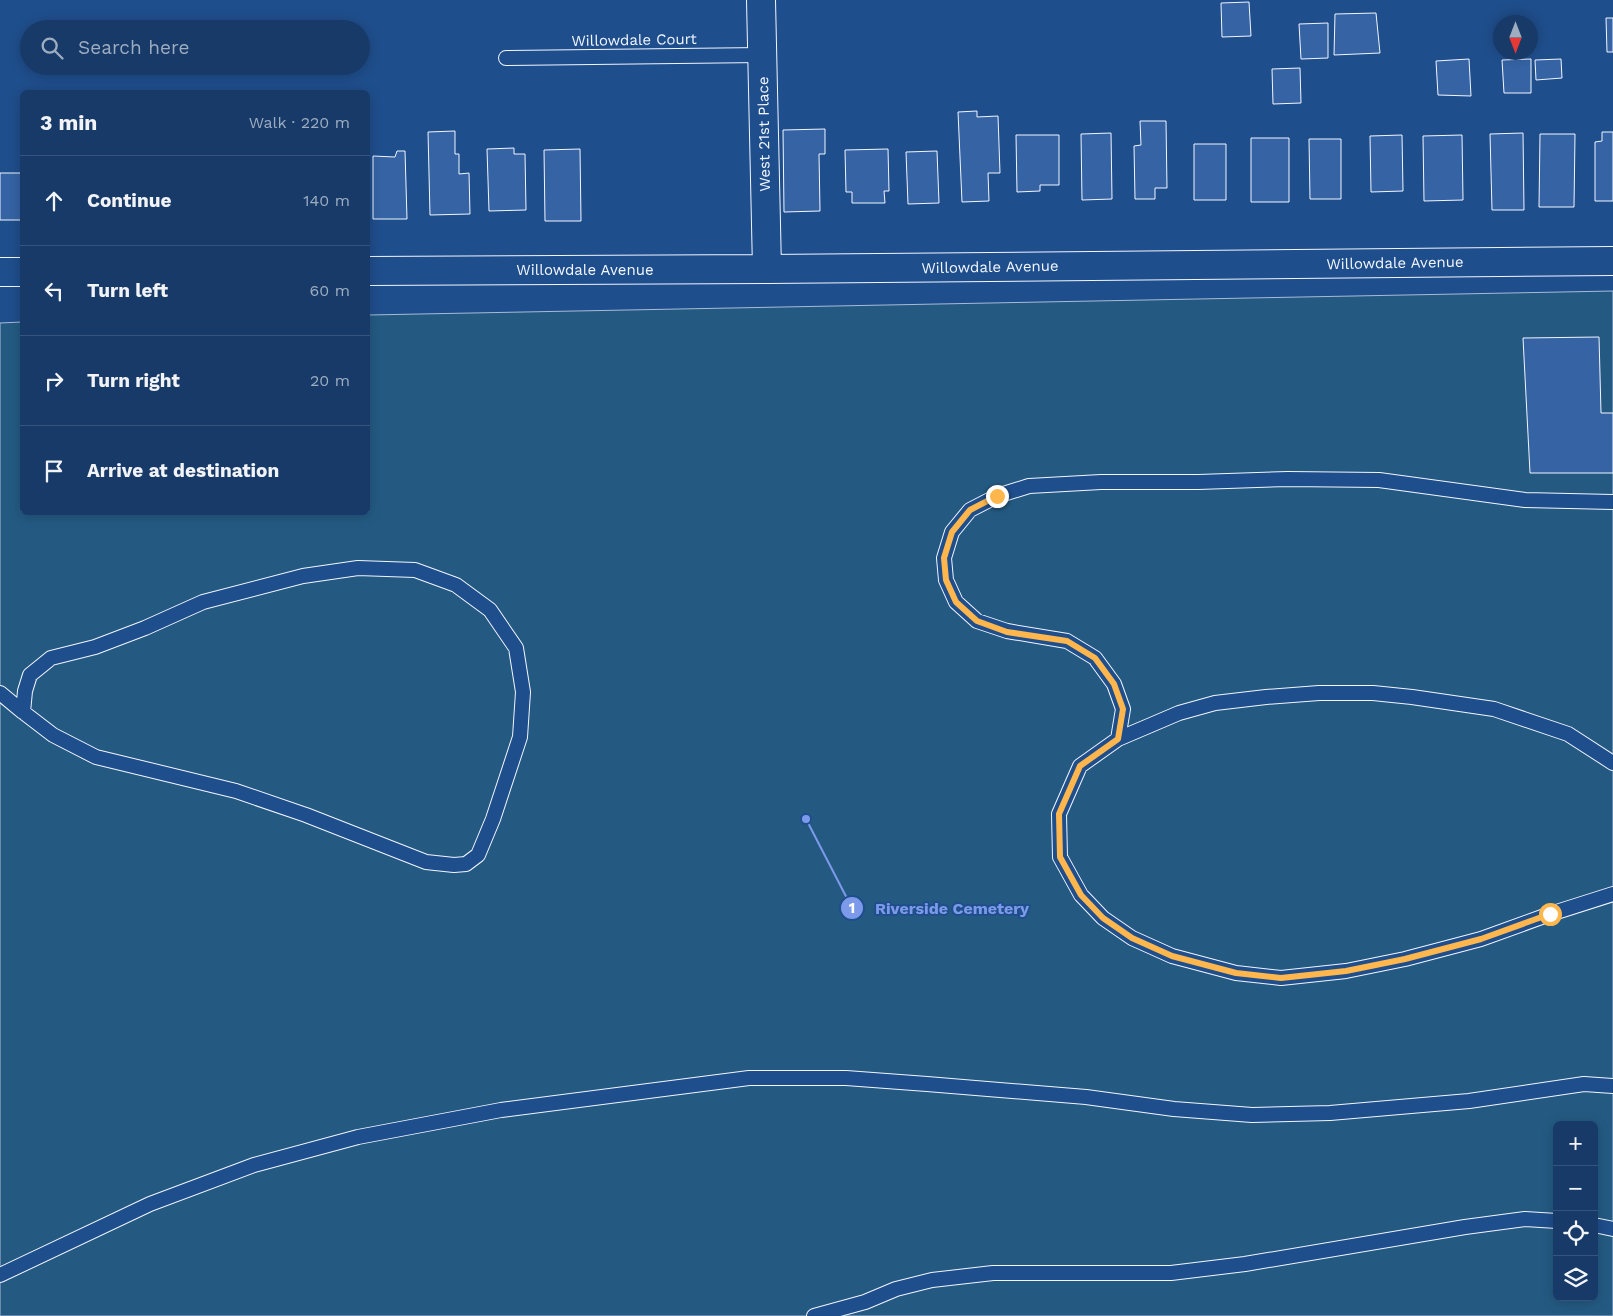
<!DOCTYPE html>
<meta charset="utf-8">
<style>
:root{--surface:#173a69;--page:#20416f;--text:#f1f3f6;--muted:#9eadc0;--line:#36547d}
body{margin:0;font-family:"Work Sans",sans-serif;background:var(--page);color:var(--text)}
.controls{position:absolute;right:15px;bottom:15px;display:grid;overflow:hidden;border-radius:8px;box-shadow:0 2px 12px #0003}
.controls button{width:45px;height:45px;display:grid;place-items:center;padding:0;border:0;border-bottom:1px solid var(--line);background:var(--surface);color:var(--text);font:25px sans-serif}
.compass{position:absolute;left:1493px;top:15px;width:45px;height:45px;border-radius:50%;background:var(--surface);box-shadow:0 2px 12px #0003;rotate:180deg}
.stop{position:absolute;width:15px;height:15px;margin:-11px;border:4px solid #ffb74d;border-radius:50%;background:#fff}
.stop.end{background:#ffb74d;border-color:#fff;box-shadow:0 1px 5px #0008}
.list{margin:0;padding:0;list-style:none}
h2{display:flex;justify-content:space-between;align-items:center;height:65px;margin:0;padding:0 20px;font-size:21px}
h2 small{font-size:16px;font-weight:400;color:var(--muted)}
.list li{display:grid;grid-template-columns:32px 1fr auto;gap:15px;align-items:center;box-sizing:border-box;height:90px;padding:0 20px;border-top:1px solid var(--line)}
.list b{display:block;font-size:19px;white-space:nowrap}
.list em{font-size:16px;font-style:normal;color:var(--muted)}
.icon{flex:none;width:28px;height:28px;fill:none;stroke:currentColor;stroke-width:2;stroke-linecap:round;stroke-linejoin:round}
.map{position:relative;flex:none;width:1613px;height:1316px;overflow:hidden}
.search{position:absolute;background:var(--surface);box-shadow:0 2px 12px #0003;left:20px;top:20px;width:350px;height:55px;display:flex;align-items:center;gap:12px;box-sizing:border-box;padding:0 18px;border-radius:28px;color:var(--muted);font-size:19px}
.panel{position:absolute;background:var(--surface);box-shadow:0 2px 12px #0003;left:20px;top:90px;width:350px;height:425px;border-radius:8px}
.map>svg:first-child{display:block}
.green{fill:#245a82;stroke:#a8bbd7;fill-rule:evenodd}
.building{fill:#3563a3;stroke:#f2f6ff}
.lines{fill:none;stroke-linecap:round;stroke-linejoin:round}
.lane-casing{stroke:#f2f6ff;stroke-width:16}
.street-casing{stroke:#f2f6ff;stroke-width:30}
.lane{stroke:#1f4e8c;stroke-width:14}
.street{stroke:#1f4e8c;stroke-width:28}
.route{stroke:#ffb74d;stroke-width:6}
.labels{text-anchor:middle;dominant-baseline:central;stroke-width:4;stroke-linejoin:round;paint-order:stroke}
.street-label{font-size:15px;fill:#f2f6ff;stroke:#1f4e8c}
.leader{fill:none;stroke:#7d9aea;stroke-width:2}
.callout-dot{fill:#7d9aea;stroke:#1f4e8c;stroke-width:2}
.mark-label{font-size:15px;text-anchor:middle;font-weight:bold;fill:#fff}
.callout-label{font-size:16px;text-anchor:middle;font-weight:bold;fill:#7d9aea;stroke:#1f4e8c;stroke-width:4;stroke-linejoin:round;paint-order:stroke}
</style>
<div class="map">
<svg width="1613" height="1316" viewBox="0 0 1613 1316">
<rect width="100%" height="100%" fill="#1f4e8c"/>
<!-- green -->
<path class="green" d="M1613,291v1025h-1613v-993l22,-1v190h346v-197zM1557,1125h37v172h-37z"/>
<!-- building -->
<path class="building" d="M1249,2l2,34 -29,1 -1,-34z
M1376,13l4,40 -46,2 1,-41z
M1606,18h7v34h-6z
M1328,23v35l-27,1 -2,-35z
M1469,59l2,37 -33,-1 -2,-34z
M1531,59v34h-27l-2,-33z
M1561,59l1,19 -26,2 -1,-20z
M1300,68l1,35 -28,1 -1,-35z
M977,111v6l21,-1 2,57h-12l1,28 -27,1 -4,-90z
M1140,121h26l1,67h-12v11h-20l-1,-53 7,-1z
M825,129v25h-6l1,57 -36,1 -1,-82z
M455,131v23h4v20l10,-1 1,41 -40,1 -2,-83z
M1602,132h11v69h-18v-59l7,-1z
M1111,133l1,66 -30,1 -1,-66z
M1523,133l1,77h-32l-2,-76z
M1540,134h35l-1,73h-35z
M1016,135h43v50h-19v6l-23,1z
M1402,135l1,56 -32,1 -1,-56z
M1462,135l1,65 -39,1 -1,-65z
M1251,138h38v64h-38z
M1309,139h32v60h-31z
M1194,144h32v56h-32z
M514,148v6h11l1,56 -37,1 -2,-62z
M580,149l1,72h-36l-1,-71z
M888,149l1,42h-5l1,12h-33v-11h-6l-1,-42z
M397,151h8l2,68h-34v-63l22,1z
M937,151l2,52 -31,1 -2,-52z
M0,173h22v47h-22z
M1599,337l2,76h12v60h-83l-7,-135z"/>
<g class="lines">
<defs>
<path id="lane" d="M506,58l256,-3
M0,693l23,19 30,23 43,22 140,34 70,24 120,47 28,3 12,-1 12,-9 15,-36 27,-82 3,-45 -7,-44 -26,-38 -34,-25 -41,-15 -57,-2 -55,8 -100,26 -58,26 -50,19 -44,11 -21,17 -5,16 -2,21
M1118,739l5,-30 -9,-25 -19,-26 -28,-17 -60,-10 -30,-10 -21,-19 -10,-22 -2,-22 8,-26 18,-22 27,-14 32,-10 72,-4h97l90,-3 91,1 146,20 88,2
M1613,763l-45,-29 -74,-25 -82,-12 -39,-4h-54l-53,4 -51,6 -36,10 -61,26 -38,27 -21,48 1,43 21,38 22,23 29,20 40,18 64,17 45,5 65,-7 59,-12 76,-20 69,-25 63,-20
M1594,1225l19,4
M0,1275l150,-71 104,-39 104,-28 143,-27 248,-32h97l81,6 159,13 88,12 78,6 78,-2 139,-12 115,-17 29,2
M814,1316l51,-14 31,-13 36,-9 61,-7h178l74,-9 220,-37 60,-8 32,2"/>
<path id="street" d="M761,0l6,269
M368,271l399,-2 846,-8
M0,272h22"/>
</defs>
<!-- lane casing -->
<use href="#lane" class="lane-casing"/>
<!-- street casing -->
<use href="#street" class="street-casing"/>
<!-- lane -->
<use href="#lane" class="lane"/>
<!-- street -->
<use href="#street" class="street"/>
</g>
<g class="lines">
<!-- route -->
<path class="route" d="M997,496l-27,14 -18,22 -8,26 2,22 10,22 21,19 30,11 60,9 28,17 19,26 9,25 -5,30 -38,27 -21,48 1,43 21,38 22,23 29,20 40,18 64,17 45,5 65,-7 59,-12 76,-20 69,-25"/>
</g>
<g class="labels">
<!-- street labels -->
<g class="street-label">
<text transform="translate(634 40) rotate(-1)">Willowdale Court</text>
<text transform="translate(764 134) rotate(-91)">West 21st Place</text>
<text transform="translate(1395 263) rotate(-1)">Willowdale Avenue</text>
<text transform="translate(990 267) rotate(-1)">Willowdale Avenue</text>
<text x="585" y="270">Willowdale Avenue</text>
</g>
</g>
<!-- callouts -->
<path class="leader" d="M806 819L852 908"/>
<g class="callout-dot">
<circle cx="806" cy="819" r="5"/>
<circle cx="852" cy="908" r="12"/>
</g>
<g class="mark-label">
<text x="852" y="913">1</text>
</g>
<g class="callout-label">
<text x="952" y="914">Riverside Cemetery</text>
</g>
</svg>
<div class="controls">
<button>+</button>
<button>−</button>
<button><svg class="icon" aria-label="locate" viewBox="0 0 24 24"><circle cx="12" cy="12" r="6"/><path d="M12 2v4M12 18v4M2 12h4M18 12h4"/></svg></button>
<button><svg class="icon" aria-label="layers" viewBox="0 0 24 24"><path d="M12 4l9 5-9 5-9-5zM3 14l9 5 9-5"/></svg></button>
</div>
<svg class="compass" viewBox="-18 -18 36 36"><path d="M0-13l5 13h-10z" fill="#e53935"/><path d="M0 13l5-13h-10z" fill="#9eadc0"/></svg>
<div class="stop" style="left:1550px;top:914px"></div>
<div class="stop end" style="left:997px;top:496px"></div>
<div class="search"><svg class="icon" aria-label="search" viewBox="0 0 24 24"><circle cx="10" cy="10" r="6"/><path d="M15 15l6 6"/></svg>Search here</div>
<section class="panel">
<h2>3 min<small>Walk · 220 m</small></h2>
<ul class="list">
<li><svg class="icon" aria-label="ahead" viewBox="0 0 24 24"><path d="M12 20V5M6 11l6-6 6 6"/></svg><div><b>Continue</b></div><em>140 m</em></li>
<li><svg class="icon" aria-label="left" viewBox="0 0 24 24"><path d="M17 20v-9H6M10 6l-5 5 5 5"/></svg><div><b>Turn left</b></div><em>60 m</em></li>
<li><svg class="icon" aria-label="right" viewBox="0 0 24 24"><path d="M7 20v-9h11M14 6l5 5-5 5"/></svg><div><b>Turn right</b></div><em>20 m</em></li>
<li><svg class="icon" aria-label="arrive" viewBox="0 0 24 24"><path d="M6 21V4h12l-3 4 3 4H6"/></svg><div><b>Arrive at destination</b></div></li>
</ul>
</section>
</div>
